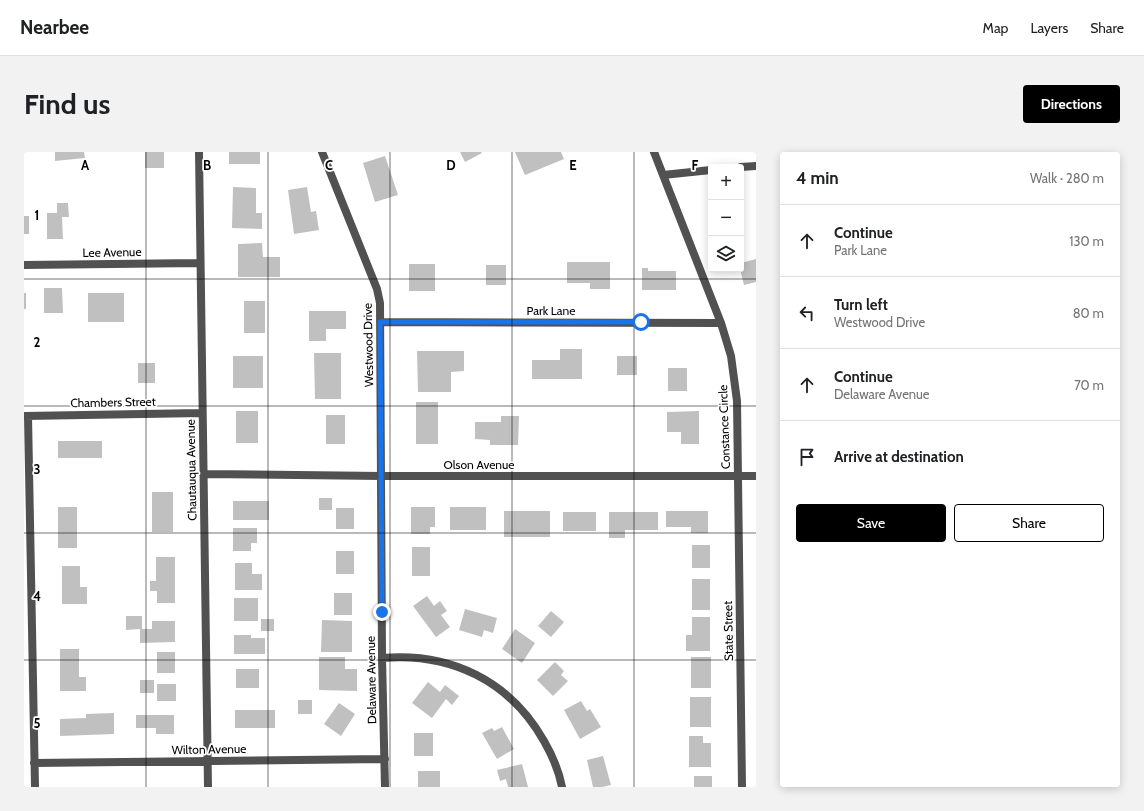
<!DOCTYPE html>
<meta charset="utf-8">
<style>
:root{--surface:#fff;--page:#f2f2f2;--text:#202124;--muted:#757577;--line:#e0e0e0;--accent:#000}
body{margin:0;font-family:Cabin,sans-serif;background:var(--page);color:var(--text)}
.controls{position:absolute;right:12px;top:12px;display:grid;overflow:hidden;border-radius:4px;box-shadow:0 2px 10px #0003}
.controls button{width:36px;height:36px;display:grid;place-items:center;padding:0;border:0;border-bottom:1px solid var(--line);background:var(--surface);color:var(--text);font:20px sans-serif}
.stop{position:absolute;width:12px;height:12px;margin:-9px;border:3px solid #1a73e8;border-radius:50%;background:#fff}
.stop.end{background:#1a73e8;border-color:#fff;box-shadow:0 1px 4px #0008}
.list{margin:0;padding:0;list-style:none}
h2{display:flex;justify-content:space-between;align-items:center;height:52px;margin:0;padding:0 16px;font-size:17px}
h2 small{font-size:13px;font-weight:400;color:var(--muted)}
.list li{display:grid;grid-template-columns:26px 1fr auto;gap:12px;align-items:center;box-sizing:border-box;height:72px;padding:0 16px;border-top:1px solid var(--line)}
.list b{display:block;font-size:15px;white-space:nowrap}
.list p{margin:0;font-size:13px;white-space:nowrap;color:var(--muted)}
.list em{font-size:13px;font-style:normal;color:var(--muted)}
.actions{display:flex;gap:8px;padding:12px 16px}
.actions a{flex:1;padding:9px 0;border:1px solid var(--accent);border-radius:4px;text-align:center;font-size:14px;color:var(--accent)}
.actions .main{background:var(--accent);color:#fff}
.icon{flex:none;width:22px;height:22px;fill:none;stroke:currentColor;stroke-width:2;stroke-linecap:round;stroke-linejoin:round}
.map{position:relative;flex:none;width:732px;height:635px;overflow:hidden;border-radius:4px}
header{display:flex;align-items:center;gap:24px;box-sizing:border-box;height:56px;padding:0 20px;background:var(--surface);border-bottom:1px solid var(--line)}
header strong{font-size:19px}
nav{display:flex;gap:22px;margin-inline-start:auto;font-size:14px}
.intro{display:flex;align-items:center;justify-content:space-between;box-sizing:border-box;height:96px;padding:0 24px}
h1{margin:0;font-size:28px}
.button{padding:10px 18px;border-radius:4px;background:var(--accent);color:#fff;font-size:14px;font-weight:700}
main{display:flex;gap:24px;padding:0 24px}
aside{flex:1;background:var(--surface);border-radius:4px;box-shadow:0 2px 10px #0003}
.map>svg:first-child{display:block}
.building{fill:#c0c0c0}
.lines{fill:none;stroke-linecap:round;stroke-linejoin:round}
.minor{stroke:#515151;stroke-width:8}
.route{stroke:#1a73e8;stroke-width:5}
.grid{fill:none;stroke:#000;stroke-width:1;stroke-opacity:0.55}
.labels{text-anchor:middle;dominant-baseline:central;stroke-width:3.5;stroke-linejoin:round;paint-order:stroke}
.street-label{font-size:12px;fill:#000;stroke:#fff}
.grid-label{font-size:13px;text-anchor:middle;font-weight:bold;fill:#000;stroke:#fff;stroke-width:3.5;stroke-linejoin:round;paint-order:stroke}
</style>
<header>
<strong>Nearbee</strong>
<nav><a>Map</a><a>Layers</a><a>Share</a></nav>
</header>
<div class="intro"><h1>Find us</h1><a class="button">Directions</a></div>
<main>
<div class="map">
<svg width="732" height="635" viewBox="0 0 732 635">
<rect width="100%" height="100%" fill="#fff"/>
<!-- building -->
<path class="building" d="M31,0h29l1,6 -30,3z
M121,0h19v16h-19z
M205,0h31v12h-31z
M436,0h21l1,1 -17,9z
M491,0h46l3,7 -39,16z
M361,4l13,39 -23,7 -12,-39z
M209,35l23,1v25h6v16l-30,-1z
M283,35l4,25 5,-1 3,19 -25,4 -6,-44z
M33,51h11l1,14h-7l1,22h-16v-26h10z
M0,64h5v18h-5z
M238,91l1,14h17v20h-42v-33z
M732,107v23l-12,3 -4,-16h1v-6z
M543,110h43v27h-20v-6h-23z
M385,112h26v27h-26z
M462,113h20v20h-20z
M618,116h6v3h28v19h-34z
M20,136h18l1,25h-19z
M0,141h2v16h-2z
M64,141h36v29h-36z
M220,149h21v32h-21z
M285,159h37v18h-20v12h-17z
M536,197h22v30h-50v-19h28z
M393,199h47v20l-13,1v20h-33z
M290,201h27v46h-26z
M209,204h30v32h-30z
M593,204h20v19h-20z
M114,211h17v20h-17z
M644,216h19v23h-19z
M392,250h22v42h-22z
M212,259h22v32h-22z
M675,259v33h-18v-12h-14v-20z
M302,263h19v29h-19z
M477,264h18l-1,29h-28v-5l-15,-1v-17h26z
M34,289h44v17h-44z
M128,340h21v40h-21z
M295,346h13v12h-13z
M209,349h36v19h-36z
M34,355h19v41h-19z
M387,355h24v20h-5v7h-19z
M426,355h36v23h-36z
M312,356h18v21h-18z
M480,359h46v26h-46z
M642,359h42v22h-17v-6h-25z
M539,360h33v19h-33z
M585,360h49v18h-33v8h-16z
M209,376h24v15h-6v8h-18z
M668,393h18v23h-18z
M388,395h18v29h-18z
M312,399h18v23h-18z
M132,405h19v46h-18v-12h-7v-10h6z
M211,411h17v11h10v16h-27z
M38,414h18v21h7v17h-25z
M668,427h18v31h-18z
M310,441h18v22h-18z
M403,444l7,10 6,-5 7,10 -6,4 9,12 -14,10 -23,-31z
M210,446h24v23h-24z
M441,457l32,9 -4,15 -9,-3 -2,7 -23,-7z
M527,459l13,11 -13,15 -13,-11z
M102,464h16v13h10v-8h23v21l-35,1v-14l-14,1z
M668,465h18v34h-24v-16h6z
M237,467h13v12h-13z
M298,468l30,1v31h-31z
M491,477l20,14 -13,20 -20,-14z
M210,483h17v3h14v16h-31z
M36,497h19v28h7v14h-26z
M133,500h18v21h-18z
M295,505h26v12h12v22l-38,-1z
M667,505h20v31h-20z
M531,510l9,9 -3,4 7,6 -15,15 -16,-16z
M212,517h23v19h-23z
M116,528h14v13h-14z
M404,530l12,10 5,-7 14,11 -7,9 -6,-6 -14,19 -20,-15z
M133,532h19v17h-19z
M666,545h21v30h-21z
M274,548h14v14h-14z
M557,549l6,10 3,-2 11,18 -21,12 -16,-29z
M315,551l16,11 -14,22 -17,-12z
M211,558h40v18h-40z
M90,561v21l-54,2v-17l26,-1v-4z
M112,563h38v19h-18v-6h-20z
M478,575l12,22 -17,10 -15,-26 10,-5 2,3z
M390,581h19v23h-19z
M665,584h14v7h8v24h-22z
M579,604l8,29 -9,2h-9l-6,-27z
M498,612l6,23h-20l-2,-8 -6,2 -3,-11z
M394,619h22v16h-22z
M670,624h18v11h-18z"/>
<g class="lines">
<!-- minor -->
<path class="minor" d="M175,0l9,635
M298,0l55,137 3,14 2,355 3,129
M630,0l67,171 10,33 6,45 5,386
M717,15l15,-1
M639,23l48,-5
M0,113l176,-2
M356,170l341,1
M1,264l177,-3
M4,264l7,371
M179,322l179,2h374
M358,506c69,-6 128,23 162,83 8,14 15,30 18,46
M10,611l351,-4"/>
</g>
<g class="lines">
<!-- route -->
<path class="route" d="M358,460l-2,-290h261"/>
</g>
<!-- grid -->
<path class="grid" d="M122,0v635M244,0v635M366,0v635M488,0v635M610,0v635M0,127h732M0,254h732M0,381h732M0,508h732"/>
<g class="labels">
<!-- street labels -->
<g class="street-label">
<text transform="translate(88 100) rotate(-1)">Lee Avenue</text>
<text x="527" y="158">Park Lane</text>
<text transform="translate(344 193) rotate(-91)">Westwood Drive</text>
<text transform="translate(89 250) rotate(-1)">Chambers Street</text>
<text transform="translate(700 275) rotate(-92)">Constance Circle</text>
<text x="455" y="312">Olson Avenue</text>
<text transform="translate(167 318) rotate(-91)">Chautauqua Avenue</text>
<text transform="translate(704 479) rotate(-91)">State Street</text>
<text transform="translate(347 528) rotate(-91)">Delaware Avenue</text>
<text transform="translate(185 597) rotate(-1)">Wilton Avenue</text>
</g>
</g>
<g class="grid-label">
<text x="61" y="18">A</text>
<text x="183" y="18">B</text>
<text x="305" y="18">C</text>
<text x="427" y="18">D</text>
<text x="549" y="18">E</text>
<text x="671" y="18">F</text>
<text x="13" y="68">1</text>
<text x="13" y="195">2</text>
<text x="13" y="322">3</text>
<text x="13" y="449">4</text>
<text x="13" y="576">5</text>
</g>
</svg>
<div class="controls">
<button>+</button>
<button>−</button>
<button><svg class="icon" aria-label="layers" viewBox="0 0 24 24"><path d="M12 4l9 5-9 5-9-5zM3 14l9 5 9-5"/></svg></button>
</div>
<div class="stop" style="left:617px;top:170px"></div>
<div class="stop end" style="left:358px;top:460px"></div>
</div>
<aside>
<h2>4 min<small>Walk · 280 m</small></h2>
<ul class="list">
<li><svg class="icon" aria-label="ahead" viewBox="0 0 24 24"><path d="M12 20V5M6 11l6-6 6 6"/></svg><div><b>Continue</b><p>Park Lane</p></div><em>130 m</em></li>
<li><svg class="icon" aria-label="left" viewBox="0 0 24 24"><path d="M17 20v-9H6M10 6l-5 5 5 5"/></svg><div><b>Turn left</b><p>Westwood Drive</p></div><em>80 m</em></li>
<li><svg class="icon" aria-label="ahead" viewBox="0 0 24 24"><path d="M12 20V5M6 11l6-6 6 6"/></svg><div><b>Continue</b><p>Delaware Avenue</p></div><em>70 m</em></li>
<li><svg class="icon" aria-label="arrive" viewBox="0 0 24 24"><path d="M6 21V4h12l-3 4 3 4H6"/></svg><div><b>Arrive at destination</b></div></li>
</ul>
<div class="actions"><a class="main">Save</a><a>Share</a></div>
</aside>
</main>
